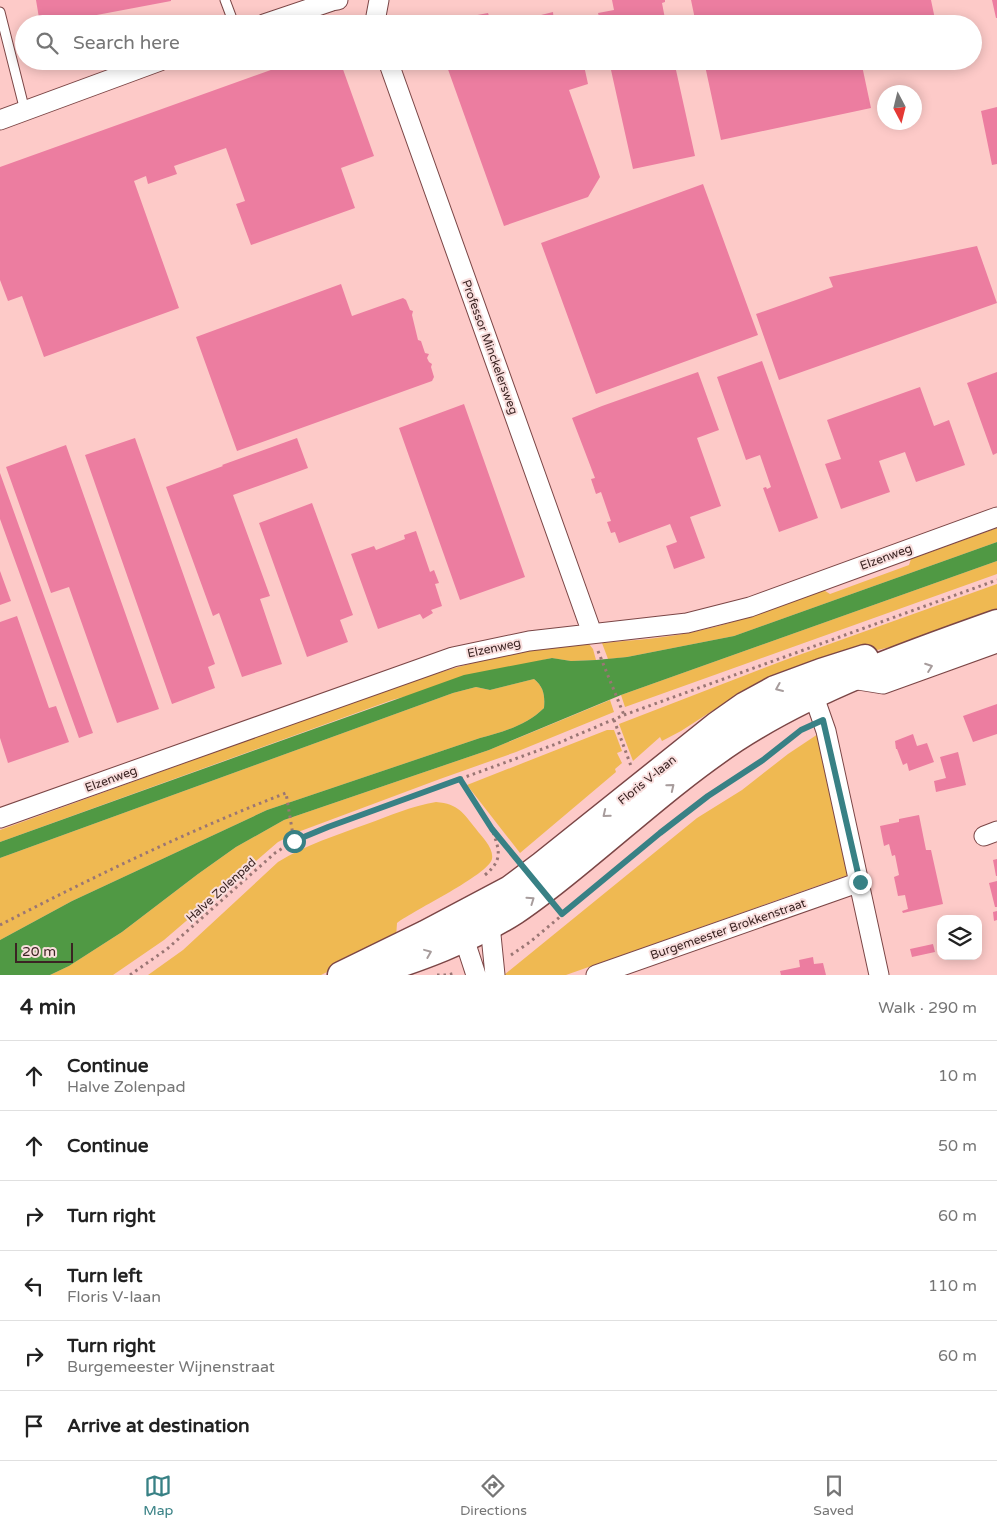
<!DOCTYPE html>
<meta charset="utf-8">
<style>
:root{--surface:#fff;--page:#f2f2f2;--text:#222;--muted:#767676;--line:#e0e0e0;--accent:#388185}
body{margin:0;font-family:"Varela Round",sans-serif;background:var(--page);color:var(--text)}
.controls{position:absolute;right:15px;bottom:15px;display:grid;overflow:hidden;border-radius:10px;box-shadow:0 2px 12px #0003}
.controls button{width:45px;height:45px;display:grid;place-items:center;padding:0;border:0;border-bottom:1px solid var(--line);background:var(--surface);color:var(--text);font:25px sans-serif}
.compass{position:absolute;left:877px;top:85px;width:45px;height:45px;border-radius:50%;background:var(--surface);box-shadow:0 2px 12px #0003;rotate:173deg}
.scale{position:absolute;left:15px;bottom:12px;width:58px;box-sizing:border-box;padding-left:5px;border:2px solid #3b2423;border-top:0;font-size:14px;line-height:18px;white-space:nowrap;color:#3b2423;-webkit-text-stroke:4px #f9dedd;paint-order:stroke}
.stop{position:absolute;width:15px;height:15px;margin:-11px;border:4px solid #388185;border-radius:50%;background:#fff}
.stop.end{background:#388185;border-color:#fff;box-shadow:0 1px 5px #0008}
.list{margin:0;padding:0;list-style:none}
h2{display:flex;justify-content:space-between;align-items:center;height:65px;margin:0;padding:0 20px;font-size:21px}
h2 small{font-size:16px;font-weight:400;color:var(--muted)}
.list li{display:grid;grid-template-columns:32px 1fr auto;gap:15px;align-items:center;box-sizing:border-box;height:70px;padding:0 20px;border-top:1px solid var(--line)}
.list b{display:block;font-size:19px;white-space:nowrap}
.list p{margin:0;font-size:16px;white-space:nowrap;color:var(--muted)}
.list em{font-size:16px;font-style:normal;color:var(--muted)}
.icon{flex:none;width:28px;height:28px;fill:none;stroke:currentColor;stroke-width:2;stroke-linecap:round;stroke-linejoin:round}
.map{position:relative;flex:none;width:997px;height:975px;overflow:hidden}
.search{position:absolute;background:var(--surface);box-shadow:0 2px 12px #0003;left:15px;right:15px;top:15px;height:55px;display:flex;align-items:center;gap:12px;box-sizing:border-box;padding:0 18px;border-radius:28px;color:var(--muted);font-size:19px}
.sheet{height:485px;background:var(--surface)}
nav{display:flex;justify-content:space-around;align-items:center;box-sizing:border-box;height:70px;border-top:1px solid var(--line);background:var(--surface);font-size:14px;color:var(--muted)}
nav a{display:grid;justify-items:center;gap:2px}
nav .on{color:var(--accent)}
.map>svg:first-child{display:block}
.green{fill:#efb952}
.water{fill:#509944}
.building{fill:#ec7da0}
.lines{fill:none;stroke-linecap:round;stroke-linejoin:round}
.lane-casing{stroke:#7b4646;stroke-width:11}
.street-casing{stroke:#7b4646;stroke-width:21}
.secondary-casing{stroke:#7b4646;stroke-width:29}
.path{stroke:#9a7674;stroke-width:3;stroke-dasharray:2.5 4;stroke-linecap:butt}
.lane{stroke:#fff;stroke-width:9}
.street{stroke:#fff;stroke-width:19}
.secondary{stroke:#fff;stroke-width:26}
.oneway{stroke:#a79c9c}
.route{stroke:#388185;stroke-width:6}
.labels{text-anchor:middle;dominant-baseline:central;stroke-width:4;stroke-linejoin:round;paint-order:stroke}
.street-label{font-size:12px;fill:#3b2423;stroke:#f9dedd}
</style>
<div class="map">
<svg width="997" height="975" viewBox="0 0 997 975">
<rect width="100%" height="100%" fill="#fdcac8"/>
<!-- green -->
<path class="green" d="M997,528v14l-263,94 -107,21 -19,2 -6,-16c33,-3 67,-5 100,-13 41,-9 81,-26 120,-41l8,5 79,-29 2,-6z
M997,561v13l-372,133 -4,-12z
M997,584v27l-76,29 -74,17 -102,38 -33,16 -31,20 -19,10 -2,-4 -27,24 -14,-37 166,-64z
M589,644l4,5 3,11 -25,1 -20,-3 -159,42 -392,142v-12c102,-37 204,-74 306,-111 94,-34 181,-69 283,-75z
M534,679c10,8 11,17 10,29 -17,17 -41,24 -64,30l-213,72 -195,91 -72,39v-82l453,-165 23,-6 14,3z
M610,700l4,12 -98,40 -76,27 -142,53 -20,10 -114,98 -51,35h-63l19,-9 53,-34 76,-58 38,-27 48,-27 205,-70z
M607,730h7l8,21 -5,2 5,10 -7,6 1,3 -96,81 -53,-68z
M818,734l36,139 -288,102h-62l193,-157 45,-28 46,-36z
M436,802c23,2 27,11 40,27 6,8 18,19 16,30 -4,16 -78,51 -95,64l-1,15 -75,37h-173l35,-25 95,-88c27,-17 59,-27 89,-38 22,-8 45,-18 69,-22z"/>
<!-- water -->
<path class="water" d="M997,542v19l-376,134 -132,55 -205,70 -48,27 -38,27 -76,58 -53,34 -19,9h-50v-35l72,-39 195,-91 213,-72c23,-6 47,-13 64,-30 1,-12 0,-21 -10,-29l-44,11 -14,-3 -23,6 -453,165v-16l464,-167 88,-17 19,3 25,-1 31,-3 107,-21z"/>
<!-- building -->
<path class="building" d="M36,0h135v1l-122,23h-9z
M612,0h53v2l-3,1 4,21h-65l-3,-11 16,-3z
M691,0h240l5,24h-240z
M992,0h5v18h-1z
M553,12l1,10 19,-4 2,6h-61l-1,-2z
M488,13l4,11h-45l-1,-3z
M296,61h44l34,95 -33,12 14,40 -104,37 -15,-41 9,-3 -19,-53 -52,18 3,8 -29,10 -2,-8 -12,5 45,127 -135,49 -22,-61 -14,5 -8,-21v-113z
M445,61h138l5,23 -19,6 31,87 -12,20 -84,29z
M609,61h65l21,95 -62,13z
M704,61h157l10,47 -150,32z
M997,107v57l-5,1 -11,-54z
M703,184l55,151 -162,59 -55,-151z
M977,246l20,57 -218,77 -23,-66 77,-27 -4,-10z
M341,284l11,32 51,-18 3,2 4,10 3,1 -1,4 6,25 3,1 4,12 4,1 -2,4 2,4 3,2 -1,3 3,10 -2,4 -195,70 -41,-114z
M762,361l56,157 -39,14 -16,-44 3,-1 1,2 4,-2 -11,-32 -14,5 -29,-83z
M698,372l21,58 -22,8 24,68 -31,11 15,41 -31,11 -8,-23 11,-4 -7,-18 -51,19 -4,-11 -4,1 -4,-11 4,-1 -10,-29 -5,2 -5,-15 4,-1 -23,-60 30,-12z
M997,372v81l-4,2 -26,-72z
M920,387l14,39 15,-6 16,45 -49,17 -11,-30 -26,9 11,31 -49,17 -16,-45 16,-5 -14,-39z
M464,404l61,173 -65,23 -61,-172z
M135,438l80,226 -7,3 7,21 -43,16 -87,-249z
M297,438l11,30 -75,27 37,101 -10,3 22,65 -40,13 -23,-64 -6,3 -47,-129 57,-21 -1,-1z
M66,445l93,264 -42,14 -48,-136 -18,6 -45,-126z
M0,473l93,260 -14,5 -79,-219z
M312,503l41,112 -13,5 8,22 -41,15 -48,-134z
M416,531l14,41 4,-2 5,13 -4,1 7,22 -11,4 2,3 -10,6 -3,-5 -42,15 -27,-75 23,-8 2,4 29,-11 -1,-4z
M0,571l11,30 -11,4z
M17,616l32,92 7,-2 13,36 -61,21 -8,-25v-116z
M997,704v30l-24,8 -10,-26z
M913,734l4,12 10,-3 7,19 -25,9 -2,-8 -4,2 -6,-16h-1l-1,-8z
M958,752l8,33 -30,7 -2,-11 12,-3 -6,-21z
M919,815l7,35h5l12,54 -40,9 -1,-2 6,-2 -3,-14 -7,1 -4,-19 5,-2 -4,-20 -3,1 -3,-12 -5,2 -4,-20 19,-4v-3z
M997,859v17h-1l-3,-16z
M997,881v26h-2l-6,-24z
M997,911v9l-3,1 -1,-9z
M933,944l2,8 -23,5 -2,-8z
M813,957l1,7 9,-1 3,12h-45l-1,-4 20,-4 -1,-7z"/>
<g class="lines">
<defs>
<path id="lane" d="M225,0l9,24
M0,12l25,99"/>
<path id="street" d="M264,24l68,-23 6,-1
M378,24l-2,-8 3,-16
M388,61l204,572
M0,120l160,-59
M852,679l31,5 114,-41
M810,685l16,46 53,244
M0,818l453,-161 76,-16 158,-18 63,-16 247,-90
M984,836l13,-5
M486,917l4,8 5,50
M460,926l16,49
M596,975l264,-93"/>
<path id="secondary" d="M341,975l84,-41 85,-45 32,-24 175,-140 27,-19 31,-17 46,-17 44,-14
M366,975c51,-16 104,-35 149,-64 24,-16 46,-34 69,-53 49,-40 98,-84 151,-119 78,-51 174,-85 262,-116"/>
</defs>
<!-- lane casing -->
<use href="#lane" class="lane-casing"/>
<!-- street casing -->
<use href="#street" class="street-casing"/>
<!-- secondary casing -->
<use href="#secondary" class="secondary-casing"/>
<!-- path -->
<path class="path" d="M598,651l26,64
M614,720l17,46
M460,779l32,50 23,29
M485,875c19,-16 14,-25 7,-46
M0,925c93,-48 188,-94 286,-132l8,48
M511,955l19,-13 130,-109 48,-37 55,-36 38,-29 6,-3
M130,975l37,-26 108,-96 19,-12 34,-14 228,-83 68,-29 373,-135
M437,975h10l9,-2"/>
<!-- lane -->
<use href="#lane" class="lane"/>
<!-- street -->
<use href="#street" class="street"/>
<!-- secondary -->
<use href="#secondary" class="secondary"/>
</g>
<!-- one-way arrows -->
<defs><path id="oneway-chevron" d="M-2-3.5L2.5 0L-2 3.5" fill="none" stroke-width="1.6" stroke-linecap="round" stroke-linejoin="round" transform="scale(1.25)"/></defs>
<g class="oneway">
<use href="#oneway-chevron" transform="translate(929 667) rotate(-20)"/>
<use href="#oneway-chevron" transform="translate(779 688) rotate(157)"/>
<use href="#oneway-chevron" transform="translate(671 787) rotate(-39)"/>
<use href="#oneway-chevron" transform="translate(606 814) rotate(141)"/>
<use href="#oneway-chevron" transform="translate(531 900) rotate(-35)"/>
<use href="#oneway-chevron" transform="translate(428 953) rotate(-22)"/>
</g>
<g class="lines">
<!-- route -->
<path class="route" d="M294,841l34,-14 132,-48 32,50 70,85 98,-81 48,-37 55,-36 38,-30 22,-10 37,162"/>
</g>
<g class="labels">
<!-- street labels -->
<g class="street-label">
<text transform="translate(490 347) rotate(70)">Professor Minckelersweg</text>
<text transform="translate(886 557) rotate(-20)">Elzenweg</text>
<text transform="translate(494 648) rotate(-12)">Elzenweg</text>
<text transform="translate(111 779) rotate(-20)">Elzenweg</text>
<text transform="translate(647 780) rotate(-39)">Floris V-laan</text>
<text transform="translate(221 890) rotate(-42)">Halve Zolenpad</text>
<text transform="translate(728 929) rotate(-19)">Burgemeester Brokkenstraat</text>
</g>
</g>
</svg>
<div class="controls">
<button><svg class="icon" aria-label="layers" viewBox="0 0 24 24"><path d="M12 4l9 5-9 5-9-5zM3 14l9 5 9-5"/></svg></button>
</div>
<svg class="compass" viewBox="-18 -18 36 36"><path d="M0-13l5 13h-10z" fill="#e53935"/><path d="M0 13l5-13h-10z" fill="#767676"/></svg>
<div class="scale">20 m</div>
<div class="stop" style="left:294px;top:841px"></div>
<div class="stop end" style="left:860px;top:882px"></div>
<div class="search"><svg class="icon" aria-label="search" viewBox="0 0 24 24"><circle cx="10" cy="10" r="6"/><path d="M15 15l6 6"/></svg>Search here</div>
</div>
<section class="sheet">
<h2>4 min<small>Walk · 290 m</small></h2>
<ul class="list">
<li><svg class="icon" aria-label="ahead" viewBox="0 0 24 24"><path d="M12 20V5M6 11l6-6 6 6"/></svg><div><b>Continue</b><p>Halve Zolenpad</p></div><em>10 m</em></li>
<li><svg class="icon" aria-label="ahead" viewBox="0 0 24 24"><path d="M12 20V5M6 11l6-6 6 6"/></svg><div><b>Continue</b></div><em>50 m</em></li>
<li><svg class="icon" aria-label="right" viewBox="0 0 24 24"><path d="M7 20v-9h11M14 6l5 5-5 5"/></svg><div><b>Turn right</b></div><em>60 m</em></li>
<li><svg class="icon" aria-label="left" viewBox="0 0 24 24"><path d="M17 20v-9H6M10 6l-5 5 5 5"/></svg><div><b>Turn left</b><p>Floris V-laan</p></div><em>110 m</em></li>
<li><svg class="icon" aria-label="right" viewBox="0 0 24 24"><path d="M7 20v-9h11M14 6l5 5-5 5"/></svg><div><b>Turn right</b><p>Burgemeester Wijnenstraat</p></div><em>60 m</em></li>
<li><svg class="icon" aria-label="arrive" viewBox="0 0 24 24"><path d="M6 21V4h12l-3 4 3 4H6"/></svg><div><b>Arrive at destination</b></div></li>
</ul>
</section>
<nav>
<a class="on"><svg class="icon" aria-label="map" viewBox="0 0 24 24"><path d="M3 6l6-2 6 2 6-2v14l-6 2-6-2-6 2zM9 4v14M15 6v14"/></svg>Map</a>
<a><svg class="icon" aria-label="directions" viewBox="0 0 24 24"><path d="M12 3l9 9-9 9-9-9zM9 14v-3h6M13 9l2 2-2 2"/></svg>Directions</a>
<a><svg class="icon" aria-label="saved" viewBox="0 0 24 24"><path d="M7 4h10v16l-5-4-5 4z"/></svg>Saved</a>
</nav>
